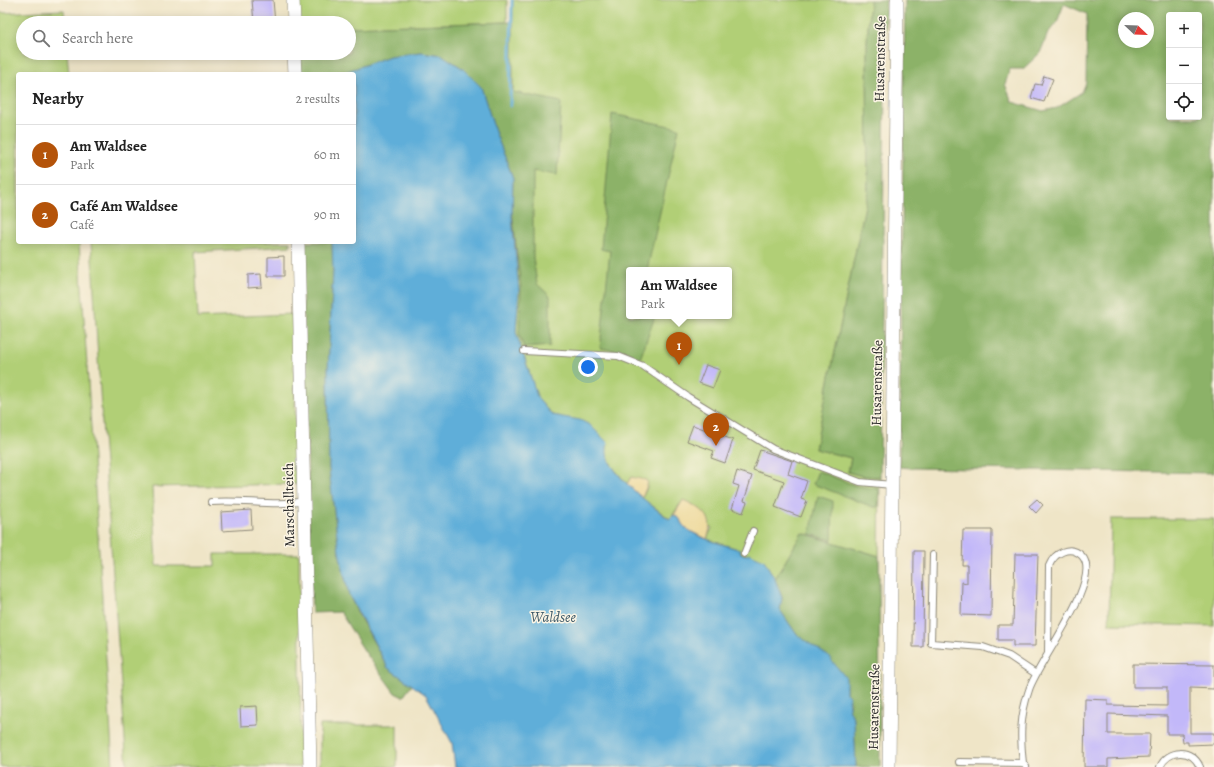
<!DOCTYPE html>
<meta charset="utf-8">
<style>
:root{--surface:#fff;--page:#f2f2f2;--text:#222;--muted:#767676;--line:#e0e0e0;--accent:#b45309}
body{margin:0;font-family:Alegreya,serif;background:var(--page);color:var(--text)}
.controls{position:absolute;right:12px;top:12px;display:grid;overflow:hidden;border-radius:4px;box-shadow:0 2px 10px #0003}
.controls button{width:36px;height:36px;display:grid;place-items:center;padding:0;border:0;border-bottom:1px solid var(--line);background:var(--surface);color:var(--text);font:20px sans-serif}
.compass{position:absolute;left:1118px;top:12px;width:36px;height:36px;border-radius:50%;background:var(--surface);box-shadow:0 2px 10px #0003;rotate:113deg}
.you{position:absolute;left:588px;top:367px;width:14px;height:14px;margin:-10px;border:3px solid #fff;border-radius:50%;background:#1a73e8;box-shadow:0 0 0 6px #1a73e833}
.badge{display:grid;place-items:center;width:26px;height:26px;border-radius:50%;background:var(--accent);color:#fff;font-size:13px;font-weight:700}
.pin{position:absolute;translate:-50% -33px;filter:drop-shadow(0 1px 2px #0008)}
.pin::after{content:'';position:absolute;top:21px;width:14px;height:12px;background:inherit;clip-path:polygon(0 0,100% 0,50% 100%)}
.popup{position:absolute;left:626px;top:267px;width:106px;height:52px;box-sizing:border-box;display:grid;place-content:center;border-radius:4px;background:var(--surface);filter:drop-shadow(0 1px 3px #0005);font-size:13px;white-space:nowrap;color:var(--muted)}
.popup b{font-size:15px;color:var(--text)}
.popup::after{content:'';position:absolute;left:50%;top:100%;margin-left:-8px;border:8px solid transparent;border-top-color:var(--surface)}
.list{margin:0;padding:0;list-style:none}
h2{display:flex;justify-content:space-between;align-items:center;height:52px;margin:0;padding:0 16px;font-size:17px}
h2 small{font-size:13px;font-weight:400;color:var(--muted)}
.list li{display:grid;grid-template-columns:26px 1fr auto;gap:12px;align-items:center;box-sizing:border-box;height:60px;padding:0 16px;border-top:1px solid var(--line)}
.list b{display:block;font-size:15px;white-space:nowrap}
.list p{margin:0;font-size:13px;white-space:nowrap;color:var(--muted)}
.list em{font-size:13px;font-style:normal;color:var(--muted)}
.icon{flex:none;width:22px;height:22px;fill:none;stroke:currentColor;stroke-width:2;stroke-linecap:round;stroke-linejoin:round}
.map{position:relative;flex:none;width:1214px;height:767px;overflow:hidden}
.search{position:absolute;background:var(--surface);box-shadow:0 2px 10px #0003;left:16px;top:16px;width:340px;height:44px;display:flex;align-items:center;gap:10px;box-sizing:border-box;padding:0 14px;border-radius:22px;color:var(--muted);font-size:15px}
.panel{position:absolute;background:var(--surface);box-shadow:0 2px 10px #0003;left:16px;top:72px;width:340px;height:172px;border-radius:4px}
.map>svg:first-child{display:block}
.green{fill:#b1cf76;stroke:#6e7d50;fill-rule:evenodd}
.forest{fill:#8cb267;stroke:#5c6e49;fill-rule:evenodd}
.sand{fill:#eeda9e;stroke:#8c8264}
.water{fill:#5faed9;stroke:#456c82}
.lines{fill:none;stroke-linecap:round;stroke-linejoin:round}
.stream{stroke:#5faed9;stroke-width:3}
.building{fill:#c2b8f9}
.service-casing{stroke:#8d8879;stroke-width:8}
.minor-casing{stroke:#8d8879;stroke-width:14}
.service{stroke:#fff;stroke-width:6}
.minor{stroke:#fff;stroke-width:13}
.labels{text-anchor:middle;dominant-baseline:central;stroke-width:3;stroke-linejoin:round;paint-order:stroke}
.street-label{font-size:14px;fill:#2b2b2b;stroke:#fcf5e5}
.water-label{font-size:15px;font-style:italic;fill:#3d5968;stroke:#fcf5e5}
</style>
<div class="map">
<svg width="1214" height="767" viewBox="0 0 1214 767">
<rect width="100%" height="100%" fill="#fcf5e5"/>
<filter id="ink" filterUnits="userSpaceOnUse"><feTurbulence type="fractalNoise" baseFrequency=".025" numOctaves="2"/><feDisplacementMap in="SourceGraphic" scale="8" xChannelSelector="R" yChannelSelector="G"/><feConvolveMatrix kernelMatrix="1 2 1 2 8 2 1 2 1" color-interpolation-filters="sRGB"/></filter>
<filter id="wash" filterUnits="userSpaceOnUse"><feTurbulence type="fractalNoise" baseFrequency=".012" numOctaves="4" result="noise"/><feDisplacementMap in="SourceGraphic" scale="16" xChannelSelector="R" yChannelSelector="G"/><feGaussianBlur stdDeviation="0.9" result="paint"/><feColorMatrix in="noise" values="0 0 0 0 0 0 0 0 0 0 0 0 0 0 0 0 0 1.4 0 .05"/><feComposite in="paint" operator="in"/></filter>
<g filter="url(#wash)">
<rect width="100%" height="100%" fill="#efe5c7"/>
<!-- green -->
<path class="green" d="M296,0h211v22l-158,5v-4h-52z
M513,0h357l-3,42 1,149 -53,258 36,9 -3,14 14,4 18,1 -1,79 -77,-23 -27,46 -11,-19 -24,-7 1,-3 -34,-11 5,-11 -32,-24 -10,15 -28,-21 6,-12 -17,-9 -4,7 -15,-18 -5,-12 -46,-37 -9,-2 -14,-16 -22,-67 3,-42 -7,-82zM629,270h100v46h-100z
M64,10l1,13h-42v30h44l2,21h-51v168h61l34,525h-113v-754z
M91,242h199v4l-95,6 3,66 94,-4 6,170 -146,3 4,79h59v-12h84l2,213h-174l-26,-359z
M1111,519h103v107l-105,-2z
M320,725h77v42h-77z"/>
<!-- forest -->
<path class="forest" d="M870,0h16l-6,477 -18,-1 -14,-4 3,-14 -36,-9 53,-258 -1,-149z
M905,0h309v473l-302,-5 -13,-1zM1064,4l23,10 -1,69 -4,9 -25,16 -14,3 -31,-9 -7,-18 5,-15h13l17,-16 8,-20 9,-11zM1169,15h30v102h-30zM1124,18h24v24h-24z
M513,22v70l48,10 -4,73 -24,-4v86l4,27 13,12v50l-26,2 -5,-14 2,-46 -9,-78 1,-32 -17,-44 -15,-47 -19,-19 -20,-13 -21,-3 -31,4 -50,18h-42l-1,-21h52v-26z
M612,114l67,14 -32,142h-18v46h26l-15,43 -23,-8 -17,-3 10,-97 -9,-2z
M301,242h31l1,29 -5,99 1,99 10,83 10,43 9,19 30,54 24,17 -9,12 -8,-4 -30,-41 -25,-40 -28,1z
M818,471l38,15 23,3 -1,18h-5l-60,-23z
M818,496l15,5 -1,39 -22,-6z
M802,533l77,23 1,211h-24l-2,-47 -5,-12 1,-6 -4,-9v-7l-18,-30 -31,-21 -17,-25 2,-12 -7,-19z"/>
<!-- sand -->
<path class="sand" d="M631,477l15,3 2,3 -6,15 -15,-14z
M683,500c19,8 33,17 24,39 -9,-5 -25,-9 -27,-20l-6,-4z"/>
<!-- water -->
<path class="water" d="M421,52l21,3 20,13 19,19 15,47 17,44 -1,39 7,73 -3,42 22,67 14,16 28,5 10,5 18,18c-1,3 -1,7 -1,10 1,20 46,54 62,66l5,-4 6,4c2,16 46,26 61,31l-1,3 6,2 3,-2 15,7 11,19 7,19 -2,12 17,25 31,21 18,22v15l3,3v12l5,12 2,47h-401l-3,-24 -26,-48 -38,-27 -39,-73 -10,-43 -10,-83 -1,-99 5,-99 -1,-29h22v-168h-14l50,-18z"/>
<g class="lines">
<!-- stream -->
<path class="stream" d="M510,106l2,-106"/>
</g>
<g id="blocks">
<!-- building -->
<path class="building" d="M252,0h21l2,23h-21z
M1044,76l9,3 -9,23 -13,-4 4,-14 6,1z
M284,256v20h-16v-19z
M261,274l1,13 -14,1v-13z
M706,365l14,5 -7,18 -14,-5z
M693,425l40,15 -8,23 -14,-5 3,-7 -27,-10z
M760,450l32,11 -4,13 19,7 -6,18 6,2 -6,16 -26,-10 9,-26 -31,-11z
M737,471l15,5 -8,25 3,1 -4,11 -11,-4 7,-23 -6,-2z
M1037,499l6,6 -7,8 -7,-7z
M251,510l1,19 -30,2 -1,-19z
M963,530h29l-1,86 -30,-1 1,-33 5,1v-18h-5z
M914,551h10l-1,96h-10z
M1015,554h23l-3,92h-22v-6h-15v-15h15z
M1133,664l81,1v24l-24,-1v45h24v11l-26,1v-3h-5l-1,-8h-15v-18l-59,-2v20h42l-1,23 -41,2v8h-24l1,-68 23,1v5l59,1v-19h-34z
M257,706l1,19 -17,1 -1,-19z"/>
</g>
</g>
<g filter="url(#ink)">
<use href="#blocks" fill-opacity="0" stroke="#8d8879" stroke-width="1"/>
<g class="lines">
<defs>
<path id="service" d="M524,351l94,5 25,10 45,31 85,52 87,33 32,3
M211,502c32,-3 62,5 94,-1
M744,554l9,-23
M933,555l-2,88 52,4 26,9 27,18
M959,762l64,1 3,4
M1023,763c-3,-27 -3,-47 6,-73 8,-27 75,-111 53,-134 -12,-12 -28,-3 -33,10l-1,87
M1160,767c8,-18 32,-19 40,0"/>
<path id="minor" d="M293,0l1,23
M294,53l1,21
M298,242l12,525
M889,767l8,-767"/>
</defs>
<!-- service casing -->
<use href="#service" class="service-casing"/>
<!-- minor casing -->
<use href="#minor" class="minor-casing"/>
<!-- service -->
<use href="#service" class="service"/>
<!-- minor -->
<use href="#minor" class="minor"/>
</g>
</g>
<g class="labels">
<!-- street labels -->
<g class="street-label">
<text transform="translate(880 59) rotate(-89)">Husarenstraße</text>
<text transform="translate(877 383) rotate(-89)">Husarenstraße</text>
<text transform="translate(289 505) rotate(-91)">Marschallteich</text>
<text transform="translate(874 707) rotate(-89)">Husarenstraße</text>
</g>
<!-- water labels -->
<g class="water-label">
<text x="553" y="617">Waldsee</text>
</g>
</g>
</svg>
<div class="controls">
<button>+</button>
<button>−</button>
<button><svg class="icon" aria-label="locate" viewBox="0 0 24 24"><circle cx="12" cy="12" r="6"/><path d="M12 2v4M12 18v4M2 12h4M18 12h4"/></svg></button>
</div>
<svg class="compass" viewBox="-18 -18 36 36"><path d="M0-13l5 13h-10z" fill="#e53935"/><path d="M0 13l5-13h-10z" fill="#767676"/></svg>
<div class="you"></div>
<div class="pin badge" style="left:679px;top:365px">1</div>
<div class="popup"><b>Am Waldsee</b>Park</div>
<div class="pin badge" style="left:716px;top:446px">2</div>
<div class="search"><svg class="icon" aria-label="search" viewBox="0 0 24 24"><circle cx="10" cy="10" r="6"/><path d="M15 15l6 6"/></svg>Search here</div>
<section class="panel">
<h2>Nearby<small>2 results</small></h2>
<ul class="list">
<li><span class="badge">1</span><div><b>Am Waldsee</b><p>Park</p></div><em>60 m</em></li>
<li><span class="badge">2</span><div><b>Café Am Waldsee</b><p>Café</p></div><em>90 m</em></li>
</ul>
</section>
</div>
